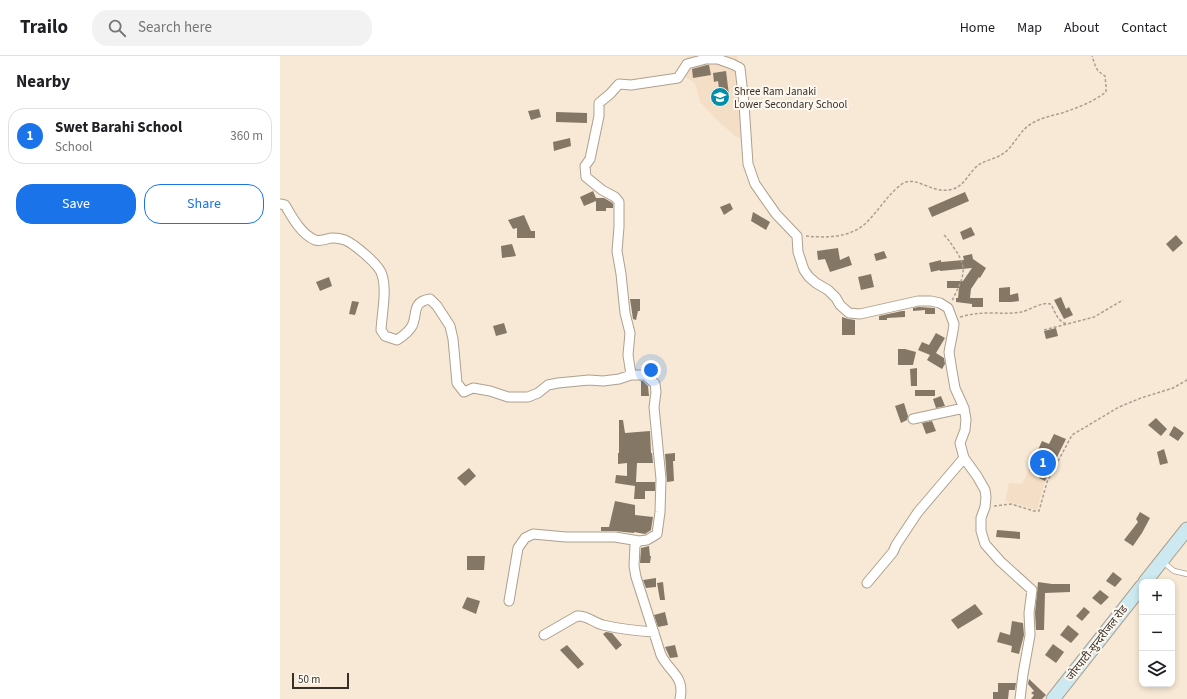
<!DOCTYPE html>
<meta charset="utf-8">
<style>
:root{--surface:#fff;--page:#f2f2f2;--text:#202124;--muted:#757577;--line:#e0e0e0;--accent:#1a73e8}
body{margin:0;font-family:"Source Sans 3","Noto Sans Devanagari",sans-serif;background:var(--page);color:var(--text)}
.controls{position:absolute;right:12px;bottom:12px;display:grid;overflow:hidden;border-radius:8px;box-shadow:0 2px 6px #0003}
.controls button{width:36px;height:36px;display:grid;place-items:center;padding:0;border:0;border-bottom:1px solid var(--line);background:var(--surface);color:var(--text);font:20px sans-serif}
.scale{position:absolute;left:12px;bottom:10px;width:57px;box-sizing:border-box;padding-left:4px;border:2px solid #363029;border-top:0;font-size:11px;line-height:14px;white-space:nowrap;color:#363029;-webkit-text-stroke:3px #fef8f0;paint-order:stroke}
.you{position:absolute;left:371px;top:314px;width:14px;height:14px;margin:-10px;border:3px solid #fff;border-radius:50%;background:#1a73e8;box-shadow:0 0 0 6px #1a73e833}
.badge{display:grid;place-items:center;width:26px;height:26px;border-radius:50%;background:var(--accent);color:#fff;font-size:13px;font-weight:700}
.pin{position:absolute;translate:-50% -50%;border:2px solid #fff;box-shadow:0 1px 4px #0006}
.list{margin:0;padding:0;list-style:none}
h2{display:flex;justify-content:space-between;align-items:center;height:52px;margin:0;padding:0 16px;font-size:17px}
h2 small{font-size:13px;font-weight:400;color:var(--muted)}
.list li{display:grid;grid-template-columns:26px 1fr auto;gap:12px;align-items:center;box-sizing:border-box;height:56px;margin:0 8px 8px;padding:0 8px;border:1px solid var(--line);border-radius:16px}
.list b{display:block;font-size:15px;white-space:nowrap}
.list p{margin:0;font-size:13px;white-space:nowrap;color:var(--muted)}
.list em{font-size:13px;font-style:normal;color:var(--muted)}
.actions{display:flex;gap:8px;padding:12px 16px}
.actions a{flex:1;padding:9px 0;border:1px solid var(--accent);border-radius:16px;text-align:center;font-size:14px;color:var(--accent)}
.actions .main{background:var(--accent);color:#fff}
.icon{flex:none;width:22px;height:22px;fill:none;stroke:currentColor;stroke-width:2;stroke-linecap:round;stroke-linejoin:round}
.map{position:relative;flex:none;width:907px;height:643px;overflow:hidden}
header{display:flex;align-items:center;gap:24px;box-sizing:border-box;height:56px;padding:0 20px;background:var(--surface);border-bottom:1px solid var(--line)}
header strong{font-size:19px}
nav{display:flex;gap:22px;margin-inline-start:auto;font-size:14px}
.search{width:280px;height:36px;background:var(--page);display:flex;align-items:center;gap:10px;box-sizing:border-box;padding:0 14px;border-radius:16px;color:var(--muted);font-size:15px}
main{display:flex}
aside{flex:1;background:var(--surface)}
.map>svg:first-child{display:block}
.built{fill:#f4dfc6}
.building{fill:#857766}
.lines{fill:none;stroke-linecap:round;stroke-linejoin:round}
.service-casing{stroke:#aea08e;stroke-width:6}
.minor-casing{stroke:#aea08e;stroke-width:11}
.secondary-casing{stroke:#aea08e;stroke-width:15}
.path{stroke:#a99e8f;stroke-width:1.5;stroke-dasharray:3 2;stroke-linecap:butt}
.service{stroke:#fff;stroke-width:4.5}
.minor{stroke:#fff;stroke-width:9}
.secondary{stroke:#cce8f0;stroke-width:13}
.labels{text-anchor:middle;dominant-baseline:central;stroke-width:4;stroke-linejoin:round;paint-order:stroke}
.poi-label{font-size:11px;fill:#363029;stroke:#fef8f0;text-anchor:start}
.street-label{font-size:11px;fill:#363029;stroke:#fef8f0}
</style>
<header>
<strong>Trailo</strong>
<div class="search"><svg class="icon" aria-label="search" viewBox="0 0 24 24"><circle cx="10" cy="10" r="6"/><path d="M15 15l6 6"/></svg>Search here</div>
<nav><a>Home</a><a>Map</a><a>About</a><a>Contact</a></nav>
</header>
<main>
<aside>
<h2>Nearby<small></small></h2>
<ul class="list">
<li><span class="badge">1</span><div><b>Swet Barahi School</b><p>School</p></div><em>360 m</em></li>
</ul>
<div class="actions"><a class="main">Save</a><a>Share</a></div>
</aside>
<div class="map">
<svg width="907" height="643" viewBox="0 0 907 643">
<rect width="100%" height="100%" fill="#f8e9d6"/>
<!-- built -->
<path class="built" d="M408,0h49l3,9 1,50 9,8 -1,19 -14,-6 -18,-16 -17,-18 -5,-19 -20,-12z
M774,378l12,5 -21,42 -8,29 -32,-9 4,-18 13,1 20,-43 6,3z"/>
<!-- building -->
<path class="building" d="M427,9h2l2,10 -18,3 -1,-9z
M446,15l3,24 -9,1 -2,-15 -4,1 -1,-9z
M259,53l2,8 -10,3 -3,-9z
M276,56l31,1v10l-31,-1z
M290,82l1,8 -17,5 -1,-9z
M313,135l3,7h8l7,4 2,2v4h-7v3h-10v-10l-12,5 -4,-9z
M685,136l4,9 -37,16 -4,-9z
M450,147l3,6 -9,6 -4,-8z
M473,156l17,10 -4,8 -15,-9z
M244,159l7,16h4v7h-18v-10l-4,1 -5,-9z
M691,171l4,8 -12,5 -3,-8z
M896,179l7,8 -10,9 -7,-8z
M232,188l4,12 -14,2 -1,-12z
M558,192l2,12 9,-4 3,9 -22,7 -5,-13 -7,1 -1,-9z
M604,195l3,7 -11,3 -2,-7z
M692,198l1,5 13,9 -6,10 -1,-1 -8,12 -1,9h13v9h-11v-3l-16,-2v-4h2l1,-10h-12v-7h16l9,-13 -32,3v-1l-9,2 -2,-9 12,-3v2l23,-2 -1,-4z
M591,218l3,13 -13,3 -3,-13z
M49,221l3,9 -12,5 -4,-9z
M730,231v8l8,-2 1,8 -8,1h-12v-14z
M781,241l5,12 3,-2 4,8 -9,4 -10,-19z
M350,243h10v12h-2l-2,9 -3,-1z
M72,245l7,1 -4,13 -6,-1z
M639,251l16,1v6h-10v-4l-12,1v-3z
M622,255h3v6l-18,1v2h-8v-4z
M562,261l6,2 7,1v15h-13z
M224,267l3,10 -11,3 -3,-10z
M776,272l2,8 -12,3 -2,-8z
M656,277l9,5 -9,15 8,5 1,6 -3,5 -15,-9 3,-5 -12,-5 4,-8 7,3z
M618,293h7l11,3 -3,13h-15z
M637,312v18h-6l-1,-17z
M361,325h2l5,5 1,10h-8z
M635,334h20v6h-20z
M661,340l4,10 -9,2 -3,-9z
M624,347l4,13 -1,4 -6,3 -6,-17z
M876,362l11,11 -6,7 -13,-11z
M339,364h4l2,13 25,-2 1,22h1l1,10h-16l-1,19h19v9h-10v8h-11l1,-13 -20,-3 1,-8 11,1v-13l-9,1v-11h1z
M652,365l4,10 -10,3 -4,-11z
M894,370l10,7 -6,8 -9,-6z
M774,378l12,5 -21,42 -6,-3 2,-3 -12,-5 13,-29 7,3z
M884,393l4,14 -8,2 -3,-13z
M395,397v8h-2l1,20 -7,1 -2,-28z
M189,412l7,8 -11,10 -8,-8z
M335,445l20,4v10l18,2 -2,13 -6,4 -11,-2v1l-19,-2h-14v-4h8z
M860,456l10,6 -8,15 -9,13 -9,-6 14,-18 -2,-3z
M717,474l23,2v7l-24,-2z
M369,490l1,10h1l-1,7h-10l1,-15z
M187,500h18l-1,14h-17z
M833,516l9,7 -7,8 -9,-6z
M376,522v9l-10,1 -3,-8z
M383,526l2,18h-5l-3,-17z
M758,526l14,2h18v8l-25,1 -1,37h-8l-1,-17z
M820,534l9,7 -8,8 -9,-7z
M187,541l13,4 -4,13 -14,-6z
M695,548l8,10 -25,15 -7,-9z
M804,551l6,5 -8,9 -6,-5z
M385,556l3,13 -10,2 -4,-12z
M732,565l11,2 1,12 -5,19 -8,-2 1,-6 -15,-4 3,-10 10,3z
M788,569l11,9 -8,9 -11,-8z
M326,576l6,1 10,12 -6,5 -13,-16z
M773,588l11,8 -8,11 -11,-8z
M287,589l17,19 -6,5 -18,-19z
M395,589l3,12 -8,1 -5,-11z
M749,623l17,16 -4,4h-11l3,-4 -3,-2 3,-2 -6,-7z
M718,627h18l-1,7h-6l-1,9h-15v-7h5z"/>
<g class="lines">
<defs>
<path id="service" d="M883,506l11,9 13,3"/>
<path id="minor" d="M0,148l5,1c7,12 16,29 30,35 6,2 12,-2 18,-2 3,0 9,1 12,2 9,4 35,25 37,35 5,15 0,38 -1,55l4,6 12,4c6,-4 11,-7 15,-14 6,-12 -1,-24 18,-27l7,7 13,20 3,13 4,44 7,9 9,-4 17,3 18,6h20l10,-4 10,-8 10,-2 31,-3 14,1 16,-2 12,-4h14l6,5 4,4 1,8 -2,15 7,72 -1,33 -3,22 -10,6 -8,1 -4,4 -1,21 2,11 25,78c9,18 24,21 19,44
M351,319l-3,-20 2,-22 -5,-20 -4,-39 -4,-23 2,-24v-25l-4,-5 -13,-7 -16,-13 -1,-11 5,-7 9,-43v-13l11,-9 9,-10 12,1 47,-7 9,-14 19,-5h12l14,5 8,4 4,36 4,60 7,20 21,30 21,22 1,16 6,18 5,7 7,6 12,7 8,8 4,7 9,8 11,1 58,-13h13l9,2 8,5 6,16 -1,7 -4,21 3,19 3,17 9,20 2,11 -1,11 -5,13 4,15 13,18 8,14 1,7 -1,10 -4,11v13l4,13 15,17 32,29 -3,23 1,22 -7,39 -3,25
M633,363l51,-11
M587,527l26,-31 3,-7 22,-33 46,-54
M229,545l9,-53 7,-10 8,-4 33,3h49l24,4
M264,579l33,-19c10,-1 17,7 26,9 17,4 34,6 51,7"/>
<path id="secondary" d="M865,526l42,-53
M773,643l89,-113"/>
</defs>
<!-- service casing -->
<use href="#service" class="service-casing"/>
<!-- minor casing -->
<use href="#minor" class="minor-casing"/>
<!-- secondary casing -->
<use href="#secondary" class="secondary-casing"/>
<!-- path -->
<path class="path" d="M664,179c4,4 7,8 10,13 16,22 8,31 -2,53
M526,180c20,2 44,2 60,-13 9,-9 16,-19 24,-28 4,-4 10,-11 16,-13 14,-4 28,13 47,7 11,-3 16,-16 24,-23 8,-6 19,-7 27,-13 9,-6 17,-24 27,-29 9,-6 20,-8 31,-11 15,-5 31,-11 44,-21v-6l-1,-10 -7,-5 -3,-6 -3,-9
M680,261c10,-3 19,-4 30,-4 11,0 20,1 31,-1 7,-1 22,-11 29,-8 4,2 5,17 17,20
M764,274l50,-13 29,-17
M714,450l17,-2 23,7h5l8,-29 25,-47 47,-28 22,-9 32,-10 14,-8"/>
<!-- service -->
<use href="#service" class="service"/>
<!-- minor -->
<use href="#minor" class="minor"/>
<!-- secondary -->
<use href="#secondary" class="secondary"/>
</g>
<!-- icons -->
<defs>
<symbol id="school-disc" viewBox="-11 -11 22 22"><circle r="9.5" fill="#008eaa" stroke="#fef8f0"/><path d="M0-5L7-2L0 1L-7-2ZM-4 1L0 2.5L4 1V4Q0 6-4 4Z" fill="#fff"/></symbol>
</defs>
<g fill-rule="evenodd">
<use href="#school-disc" x="429" y="30" width="22" height="22"/>
</g>
<g class="labels">
<!-- poi labels -->
<g class="poi-label">
<text x="454" y="35">Shree Ram Janaki<tspan x="454" dy="13">Lower Secondary School</tspan></text>
</g>
<!-- street labels -->
<g class="street-label">
<text transform="translate(817 587) rotate(-52)">जोरपाटी-सुन्दरीजल रोड</text>
</g>
</g>
</svg>
<div class="controls">
<button>+</button>
<button>−</button>
<button><svg class="icon" aria-label="layers" viewBox="0 0 24 24"><path d="M12 4l9 5-9 5-9-5zM3 14l9 5 9-5"/></svg></button>
</div>
<div class="scale">50 m</div>
<div class="you"></div>
<div class="pin badge" style="left:763px;top:407px">1</div>
</div>
</main>
